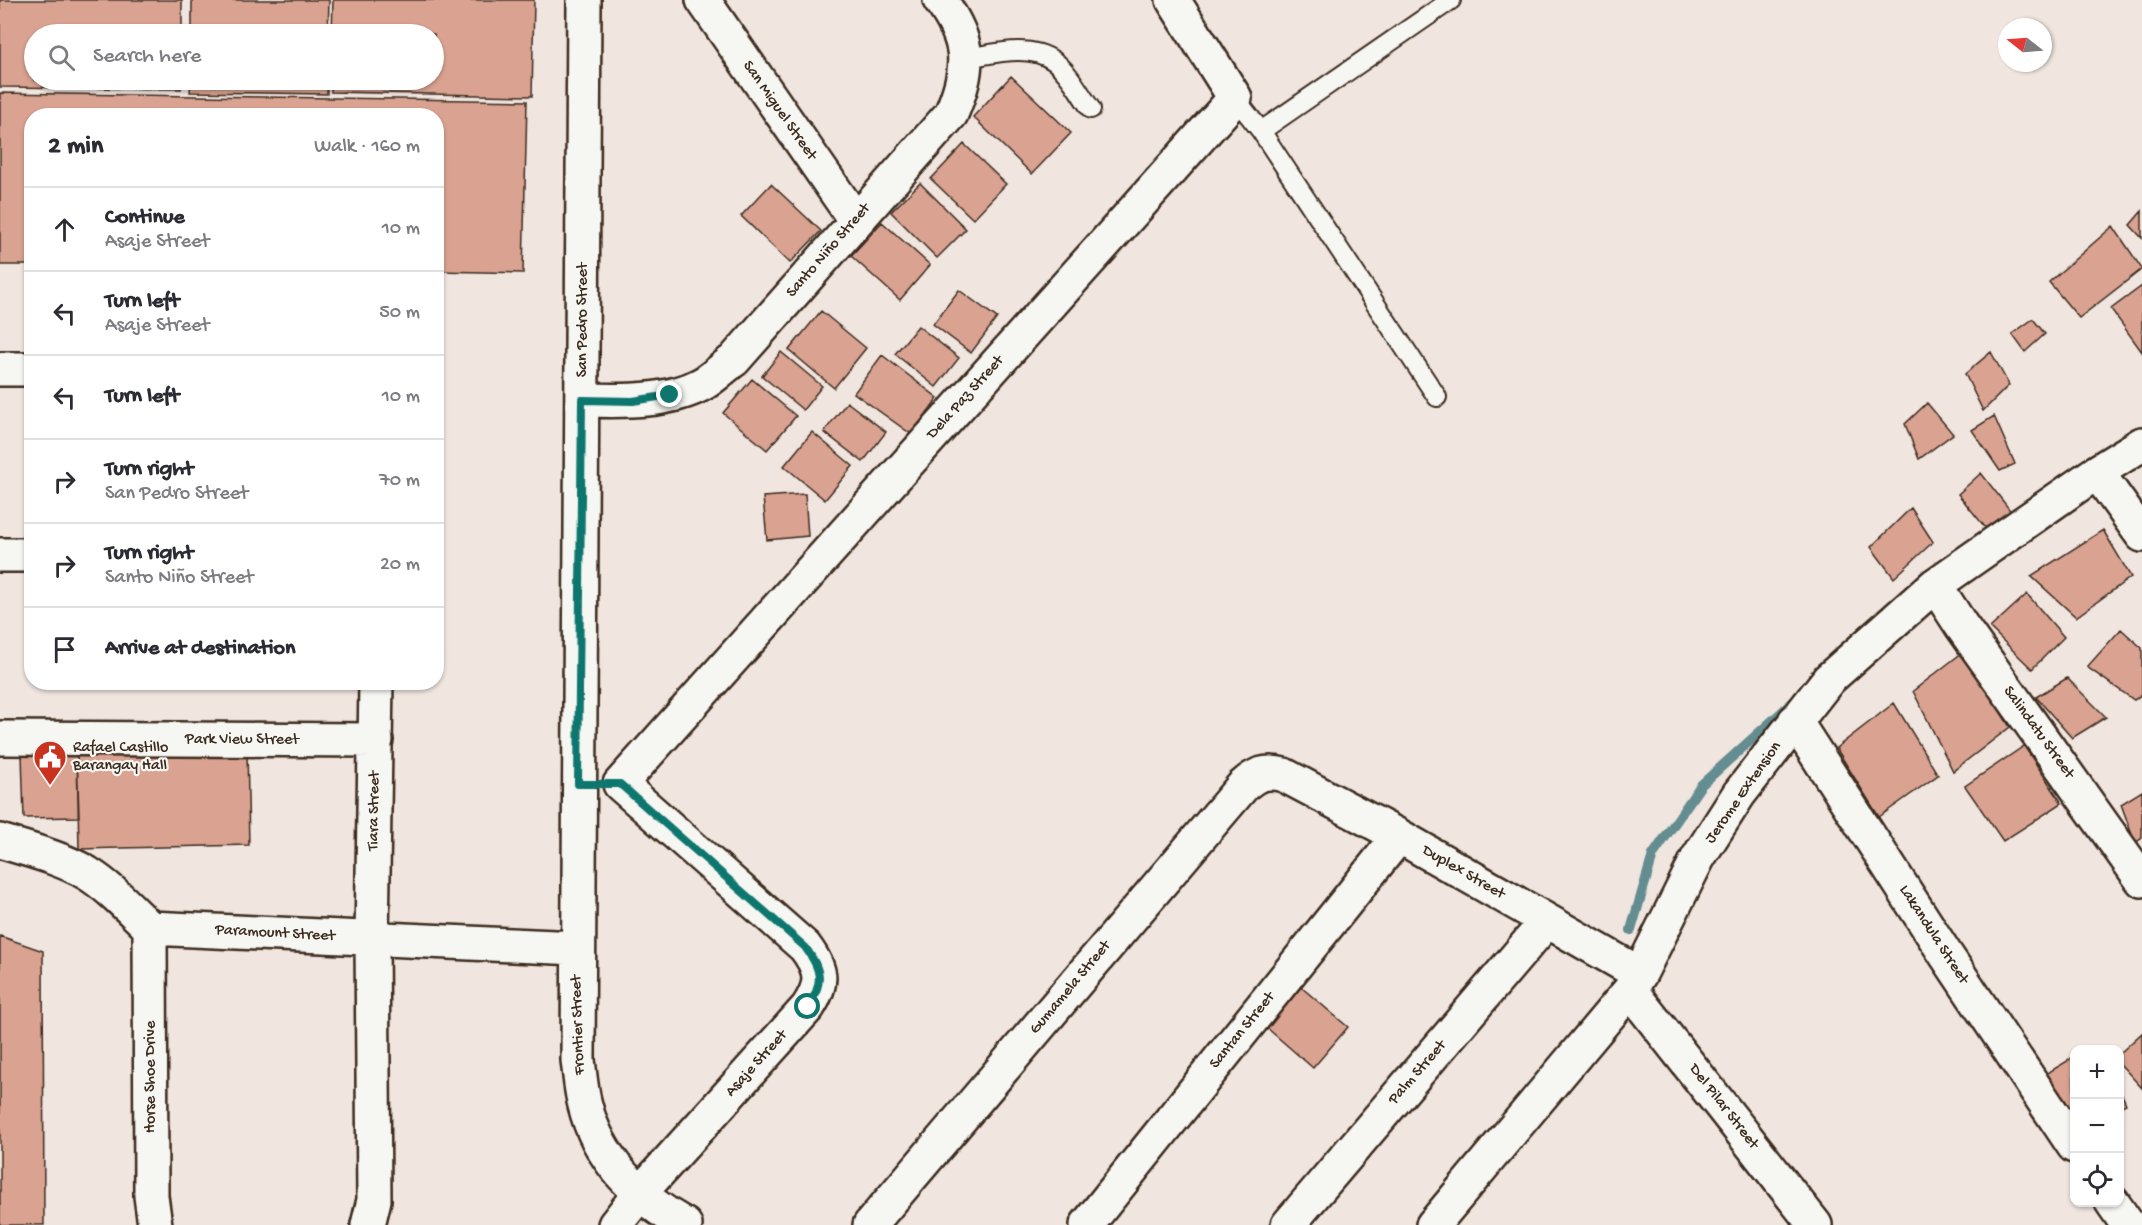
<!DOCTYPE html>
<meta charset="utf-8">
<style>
:root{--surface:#fff;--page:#f2f2f3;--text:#2b2b33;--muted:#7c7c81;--line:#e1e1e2}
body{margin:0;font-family:"Gochi Hand",sans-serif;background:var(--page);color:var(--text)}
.controls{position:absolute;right:18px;bottom:18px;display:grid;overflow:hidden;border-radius:12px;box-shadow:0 2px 4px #0004}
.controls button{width:54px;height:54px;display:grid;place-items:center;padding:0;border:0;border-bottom:2px solid var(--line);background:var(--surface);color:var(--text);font:30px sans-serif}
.compass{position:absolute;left:1998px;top:18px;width:54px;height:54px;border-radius:50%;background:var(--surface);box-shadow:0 2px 4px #0004;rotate:287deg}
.stop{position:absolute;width:18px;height:18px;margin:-14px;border:4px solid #0f766e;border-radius:50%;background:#fff}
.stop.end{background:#0f766e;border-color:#fff;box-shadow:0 2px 6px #0008}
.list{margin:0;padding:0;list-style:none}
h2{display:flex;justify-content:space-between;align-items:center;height:78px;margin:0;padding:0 24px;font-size:26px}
h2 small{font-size:20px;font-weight:400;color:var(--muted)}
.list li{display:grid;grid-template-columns:39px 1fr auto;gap:18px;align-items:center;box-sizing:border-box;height:84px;padding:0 24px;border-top:2px solid var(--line)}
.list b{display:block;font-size:22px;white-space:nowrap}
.list p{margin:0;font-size:20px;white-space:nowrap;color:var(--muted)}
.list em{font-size:20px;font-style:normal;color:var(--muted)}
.icon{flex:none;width:33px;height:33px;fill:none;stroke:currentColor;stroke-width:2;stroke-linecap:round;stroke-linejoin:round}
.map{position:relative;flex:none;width:2142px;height:1225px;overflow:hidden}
.search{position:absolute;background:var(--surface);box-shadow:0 2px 4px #0004;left:24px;top:24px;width:420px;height:66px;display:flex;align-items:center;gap:15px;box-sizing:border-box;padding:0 21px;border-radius:33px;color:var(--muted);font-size:22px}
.panel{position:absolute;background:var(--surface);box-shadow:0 2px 4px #0004;left:24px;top:108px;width:420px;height:582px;border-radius:24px}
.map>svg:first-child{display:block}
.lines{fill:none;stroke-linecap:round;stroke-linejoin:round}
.stream{stroke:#648d91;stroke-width:10}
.building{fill:#d9a291;stroke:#3b2a1e;stroke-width:1.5}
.service-casing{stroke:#3b2a1e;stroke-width:22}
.minor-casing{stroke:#3b2a1e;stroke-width:38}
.service{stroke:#f6f6f2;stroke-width:18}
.minor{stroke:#f6f6f2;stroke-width:33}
.route{stroke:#0f766e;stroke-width:8}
.labels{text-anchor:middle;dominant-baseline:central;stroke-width:4.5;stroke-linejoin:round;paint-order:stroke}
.street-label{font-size:16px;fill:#3b2a1e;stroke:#f6f6f2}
.poi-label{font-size:16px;fill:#3b2a1e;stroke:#f6f6f2;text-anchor:start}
</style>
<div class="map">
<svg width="2142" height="1225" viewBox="0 0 2142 1225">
<rect width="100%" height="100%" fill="#f0e5df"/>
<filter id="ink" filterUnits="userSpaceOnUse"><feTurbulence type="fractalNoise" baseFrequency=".0167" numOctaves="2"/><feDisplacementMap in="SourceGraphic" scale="12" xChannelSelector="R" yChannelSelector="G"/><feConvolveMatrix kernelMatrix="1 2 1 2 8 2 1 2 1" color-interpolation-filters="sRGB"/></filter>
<g filter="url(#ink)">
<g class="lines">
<!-- stream -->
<path class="stream" d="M1631,930l22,-75 48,-70 92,-83"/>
</g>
<!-- building -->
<path class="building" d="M0,0h182v34h-148v46h147v9l-181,-2z
M192,0h137l-1,34h-136z
M333,0h201l-2,96 -201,-4v-12h103v-46h-102z
M1011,76l60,57 -39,41 -59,-57z
M191,80h136v14l-137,-2z
M0,93l527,8 -4,172 -87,-2v-155h-404v149h-32z
M964,144l42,40 -33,35 -42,-40z
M920,183l46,46 -29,29 -46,-46z
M771,184l50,47 -31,32 -49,-47z
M2142,211v27l-12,-13z
M882,222l48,43 -30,35 -49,-44z
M2113,226l29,43 -63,49 -30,-36z
M2142,286v66l-31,-43z
M959,290l38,28 -26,35 -38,-29z
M821,311l45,37 -32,40 -45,-38z
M2033,319l12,15 -20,18 -13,-18z
M918,326l41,32 -23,29 -41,-33z
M781,352l41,34 -19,24 -41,-34z
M1991,352l18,33 -26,26 -18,-37z
M882,355l56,43 -27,36 -57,-41z
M752,379l44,37 -29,34 -44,-37z
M847,402l39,30 -23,30 -39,-30z
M1927,403l26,31 -34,25 -14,-35z
M1994,416l21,48 -15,7 -28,-41z
M812,432l41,34 -28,34 -41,-34z
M1981,473l32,41 -24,18 -31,-38z
M805,494l3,42 -41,4 -4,-43z
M1911,508l22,34 -39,36 -23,-31z
M2103,530l28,47 -55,40 -45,-41z
M2027,594l37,43 -32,32 -42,-41z
M2121,629l21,19v46l-8,6 -47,-33z
M1963,652l47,75 -57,44 -40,-80z
M2067,678l39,39 -34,21 -36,-41z
M1894,703l44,72 -59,42 -43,-69z
M2024,746l38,57 -59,38 -38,-55z
M247,749l2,96 -170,4 -2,-96z
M77,753l2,64 -55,1 -2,-63z
M2142,791v47l-7,5 -14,-39z
M0,936l43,15 1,274h-44z
M1301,987l47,40 -35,41 -46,-40z
M2142,1033v55l-22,-24v-11z
M2074,1057v68l-30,-50z
M2120,1090l6,14 -6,3z"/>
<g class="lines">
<defs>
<path id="service" d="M966,58c27,-4 63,-15 88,3 15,11 26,33 37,48
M1235,98l26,33 176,266
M1261,131l190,-131"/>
<path id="minor" d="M584,0l-6,1060c2,15 3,31 7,45 13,53 53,94 100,120
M703,0l153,221
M0,369h32
M582,400c39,1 87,3 122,-17 10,-6 20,-16 30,-23l217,-246c20,-47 20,-72 -11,-114
M2097,472l45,63
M0,555h32
M1935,585l26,40 181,255
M1795,721l151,234 128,191
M0,738l376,2
M620,784l615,-686 -62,-98
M0,841c29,9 61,17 87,32 24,15 43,36 63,55l427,20
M150,928l1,268 4,29
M1630,990l185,235
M2112,1202l16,23
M368,1225l6,-25 -2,-261 4,-257
M615,1225l25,-32 168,-186c16,-25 14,-37 -3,-60l-185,-163
M870,1225l373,-439c13,-12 23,-16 41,-11l115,61 241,138
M1087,1225l312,-389
M1288,1225l259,-304
M1433,1225l197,-235 10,-16 58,-116 41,-64 90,-115 106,-94 162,-113 45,-28"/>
</defs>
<!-- service casing -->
<use href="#service" class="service-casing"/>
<!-- minor casing -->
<use href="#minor" class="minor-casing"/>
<!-- service -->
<use href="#service" class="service"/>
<!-- minor -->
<use href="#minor" class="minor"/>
</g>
</g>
<g class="lines" filter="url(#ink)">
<!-- route -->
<path class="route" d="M670,395l-37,6 -51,-1 -4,384h42l185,163c17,23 19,35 3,60"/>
</g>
<!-- icons -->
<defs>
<symbol id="civic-pin" viewBox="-11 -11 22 30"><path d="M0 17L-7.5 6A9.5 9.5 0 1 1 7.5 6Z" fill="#c8321e" stroke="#f6f6f2"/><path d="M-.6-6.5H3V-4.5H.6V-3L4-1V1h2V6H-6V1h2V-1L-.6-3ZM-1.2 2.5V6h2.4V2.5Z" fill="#fff"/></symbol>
</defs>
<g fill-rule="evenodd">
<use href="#civic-pin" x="31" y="738" width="38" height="52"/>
</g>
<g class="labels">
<!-- street labels -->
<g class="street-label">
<text transform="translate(779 111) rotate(55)">San Miguel Street</text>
<text transform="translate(829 251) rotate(-49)">Santo Niño Street</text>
<text transform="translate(583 320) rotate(-90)">San Pedro Street</text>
<text transform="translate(966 398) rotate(-48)">Dela Paz Street</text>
<text transform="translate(2038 733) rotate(54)">Salindatu Street</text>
<text x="242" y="740">Park View Street</text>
<text transform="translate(1744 793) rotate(-55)">Jerome Extension</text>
<text transform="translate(375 811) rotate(-89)">Tiara Street</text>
<text transform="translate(1463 873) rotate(30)">Duplex Street</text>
<text transform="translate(275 934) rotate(3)">Paramount Street</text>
<text transform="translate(1933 935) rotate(57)">Lakandula Street</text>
<text transform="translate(1071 988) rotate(-50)">Gumamela Street</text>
<text transform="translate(579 1025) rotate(-92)">Frontier Street</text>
<text transform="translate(1243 1031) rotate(-51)">Santan Street</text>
<text transform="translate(757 1064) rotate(-48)">Asaje Street</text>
<text transform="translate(1418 1073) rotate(-49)">Palm Street</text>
<text transform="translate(151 1077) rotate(-90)">Horse Shoe Drive</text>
<text transform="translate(1723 1107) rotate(52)">Del Pilar Street</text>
</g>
<!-- poi labels -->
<g class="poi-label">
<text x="73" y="748">Rafael Castillo<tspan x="73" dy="18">Barangay Hall</tspan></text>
</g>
</g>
</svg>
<div class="controls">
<button>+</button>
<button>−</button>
<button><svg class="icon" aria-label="locate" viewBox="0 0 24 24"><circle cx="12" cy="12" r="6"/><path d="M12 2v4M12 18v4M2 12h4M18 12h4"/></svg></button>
</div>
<svg class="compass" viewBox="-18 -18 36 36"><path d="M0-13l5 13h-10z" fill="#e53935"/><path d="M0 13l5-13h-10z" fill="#7c7c81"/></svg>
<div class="stop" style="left:808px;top:1007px"></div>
<div class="stop end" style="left:670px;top:395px"></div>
<div class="search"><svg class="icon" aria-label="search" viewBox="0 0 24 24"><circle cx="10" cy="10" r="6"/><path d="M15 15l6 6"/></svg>Search here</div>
<section class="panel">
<h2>2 min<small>Walk · 160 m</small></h2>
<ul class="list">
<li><svg class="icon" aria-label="ahead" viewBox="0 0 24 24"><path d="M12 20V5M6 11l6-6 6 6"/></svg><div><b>Continue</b><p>Asaje Street</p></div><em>10 m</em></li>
<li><svg class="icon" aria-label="left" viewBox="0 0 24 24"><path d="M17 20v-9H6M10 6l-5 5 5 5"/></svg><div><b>Turn left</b><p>Asaje Street</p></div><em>50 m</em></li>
<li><svg class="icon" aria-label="left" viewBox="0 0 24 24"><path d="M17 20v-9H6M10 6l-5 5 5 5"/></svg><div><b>Turn left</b></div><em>10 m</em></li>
<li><svg class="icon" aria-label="right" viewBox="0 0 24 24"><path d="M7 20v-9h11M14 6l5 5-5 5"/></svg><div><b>Turn right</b><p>San Pedro Street</p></div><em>70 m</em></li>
<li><svg class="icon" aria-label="right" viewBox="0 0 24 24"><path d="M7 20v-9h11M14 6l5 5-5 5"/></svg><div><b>Turn right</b><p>Santo Niño Street</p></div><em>20 m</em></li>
<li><svg class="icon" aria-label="arrive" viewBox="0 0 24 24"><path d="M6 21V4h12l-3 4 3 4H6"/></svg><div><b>Arrive at destination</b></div></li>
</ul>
</section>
</div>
